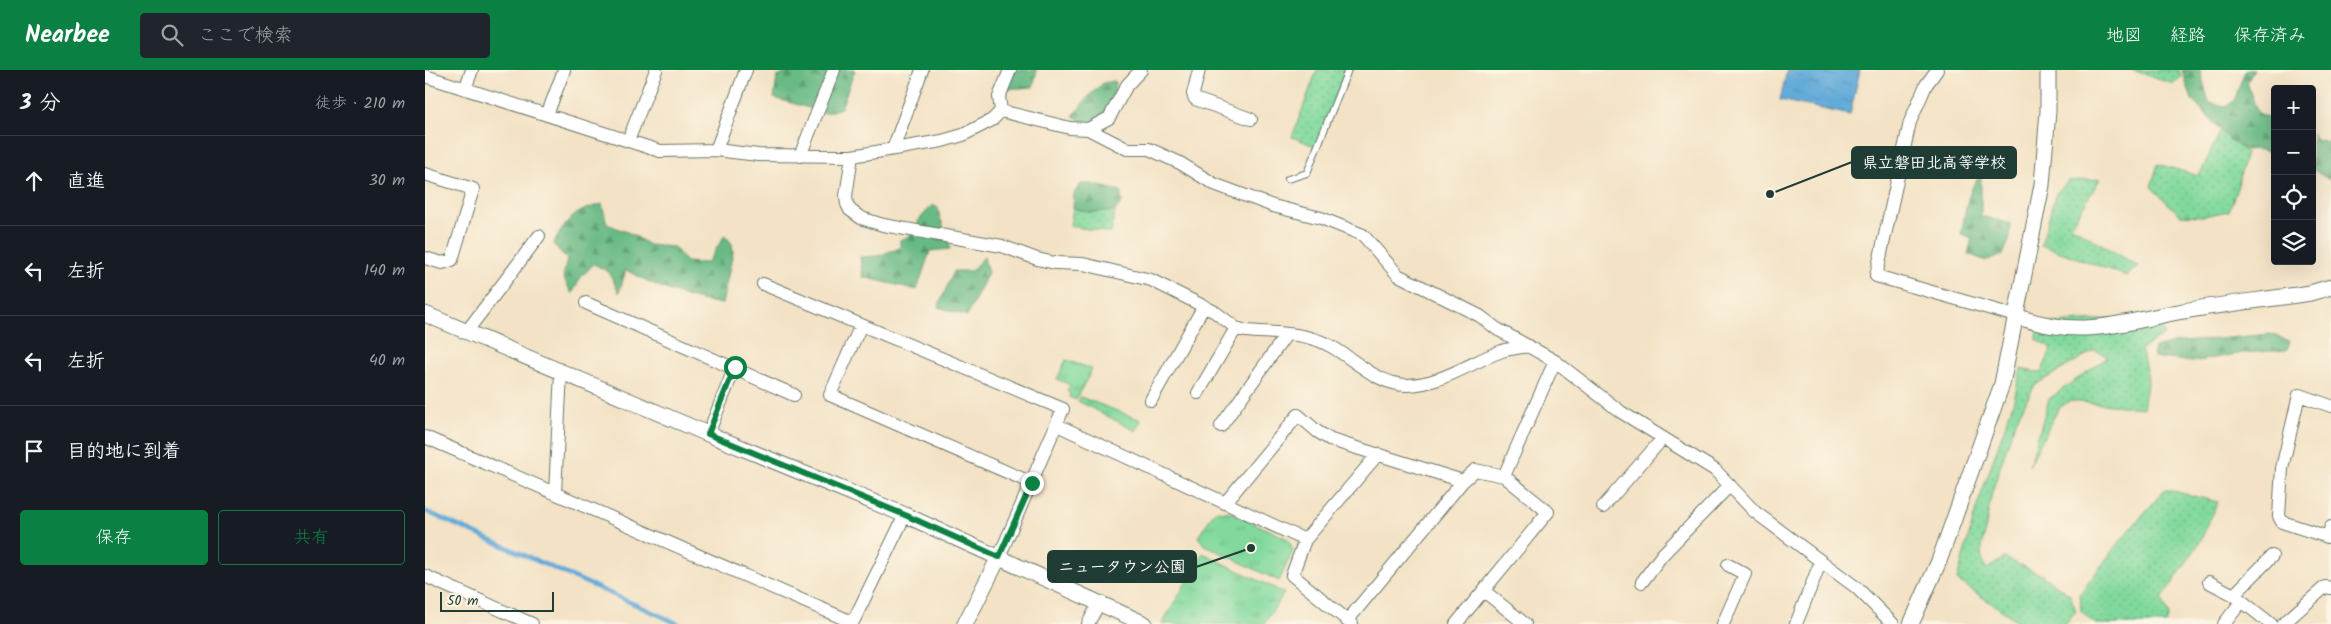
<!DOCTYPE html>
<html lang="ja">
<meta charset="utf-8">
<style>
:root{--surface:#171b24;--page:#20242c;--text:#f1f3f6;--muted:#9ea1a6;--line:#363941;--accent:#0b8043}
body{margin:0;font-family:Kalam,"Klee One",sans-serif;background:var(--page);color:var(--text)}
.controls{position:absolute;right:15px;top:15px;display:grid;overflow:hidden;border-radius:5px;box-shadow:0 5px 20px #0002}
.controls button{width:45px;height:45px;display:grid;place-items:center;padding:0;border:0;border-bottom:1px solid var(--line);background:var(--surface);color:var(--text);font:25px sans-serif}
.scale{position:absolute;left:15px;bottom:12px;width:114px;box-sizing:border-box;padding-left:5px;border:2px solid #1f3d34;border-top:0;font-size:14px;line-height:18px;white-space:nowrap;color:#1f3d34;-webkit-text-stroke:4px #fcf5e5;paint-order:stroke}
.stop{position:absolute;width:15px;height:15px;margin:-11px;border:4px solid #0b8043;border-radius:50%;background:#fff}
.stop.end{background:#0b8043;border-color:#fff;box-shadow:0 1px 5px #0008}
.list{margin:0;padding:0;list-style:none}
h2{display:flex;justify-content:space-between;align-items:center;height:65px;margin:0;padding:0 20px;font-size:21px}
h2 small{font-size:16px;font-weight:400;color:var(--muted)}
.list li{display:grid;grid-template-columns:32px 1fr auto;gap:15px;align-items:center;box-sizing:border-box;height:90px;padding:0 20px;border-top:1px solid var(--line)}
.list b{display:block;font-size:19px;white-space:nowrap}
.list em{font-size:16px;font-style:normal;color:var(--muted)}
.actions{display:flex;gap:10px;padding:15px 20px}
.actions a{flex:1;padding:11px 0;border:1px solid var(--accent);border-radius:5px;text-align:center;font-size:18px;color:var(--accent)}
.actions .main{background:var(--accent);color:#fff}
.icon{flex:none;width:28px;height:28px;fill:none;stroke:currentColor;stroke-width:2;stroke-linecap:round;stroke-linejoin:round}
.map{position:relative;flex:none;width:1906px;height:554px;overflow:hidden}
header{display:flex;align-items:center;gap:30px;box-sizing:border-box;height:70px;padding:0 25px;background:var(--accent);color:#fff}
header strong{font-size:24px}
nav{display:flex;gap:28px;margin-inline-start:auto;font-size:18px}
.search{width:350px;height:45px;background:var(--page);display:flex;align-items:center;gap:12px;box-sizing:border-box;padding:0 18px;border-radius:5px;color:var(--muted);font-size:19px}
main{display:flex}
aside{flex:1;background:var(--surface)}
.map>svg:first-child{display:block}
.grass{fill:url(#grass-dots);stroke:#508b68}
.forest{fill:url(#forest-firs);stroke:#447b5c}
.park{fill:url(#park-tufts);stroke:#508b68}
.water{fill:url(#water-ripples);stroke:#407486}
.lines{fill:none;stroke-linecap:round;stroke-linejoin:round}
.stream{stroke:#62aad9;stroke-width:4.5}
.service-casing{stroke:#697767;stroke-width:8}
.minor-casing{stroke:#697767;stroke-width:14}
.tertiary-casing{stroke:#697767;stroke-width:17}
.service{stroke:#fff;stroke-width:6}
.minor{stroke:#fff;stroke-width:12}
.tertiary{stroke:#fff;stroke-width:15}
.route{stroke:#0b8043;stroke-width:6}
.leader{fill:none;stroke:#1f3d34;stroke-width:2}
.callout-dot{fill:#1f3d34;stroke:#fcf5e5;stroke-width:2}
.callout{fill:#1f3d34;stroke:#1f3d34;stroke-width:2}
.callout-label{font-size:16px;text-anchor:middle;font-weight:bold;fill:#fff}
</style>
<header>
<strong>Nearbee</strong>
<div class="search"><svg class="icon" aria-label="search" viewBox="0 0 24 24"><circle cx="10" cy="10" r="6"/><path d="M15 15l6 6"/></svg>ここで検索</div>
<nav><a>地図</a><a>経路</a><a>保存済み</a></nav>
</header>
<main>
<aside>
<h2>3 分<small>徒歩 · 210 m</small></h2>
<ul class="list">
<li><svg class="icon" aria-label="ahead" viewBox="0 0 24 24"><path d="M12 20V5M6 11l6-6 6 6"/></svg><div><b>直進</b></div><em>30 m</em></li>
<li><svg class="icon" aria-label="left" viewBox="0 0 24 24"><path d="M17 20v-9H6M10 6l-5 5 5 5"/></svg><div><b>左折</b></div><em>140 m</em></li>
<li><svg class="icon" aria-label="left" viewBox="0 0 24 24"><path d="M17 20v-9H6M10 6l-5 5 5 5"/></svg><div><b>左折</b></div><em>40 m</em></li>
<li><svg class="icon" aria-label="arrive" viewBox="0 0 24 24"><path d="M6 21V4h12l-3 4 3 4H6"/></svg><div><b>目的地に到着</b></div></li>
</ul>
<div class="actions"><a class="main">保存</a><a>共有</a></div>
</aside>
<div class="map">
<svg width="1906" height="554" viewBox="0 0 1906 554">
<defs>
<pattern id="grass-dots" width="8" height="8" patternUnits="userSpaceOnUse" patternTransform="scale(1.25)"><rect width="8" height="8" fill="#81d99d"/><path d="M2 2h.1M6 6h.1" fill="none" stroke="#6fbb88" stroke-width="1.8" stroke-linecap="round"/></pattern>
<pattern id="forest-firs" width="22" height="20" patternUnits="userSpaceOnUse" patternTransform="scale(1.25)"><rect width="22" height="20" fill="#68b984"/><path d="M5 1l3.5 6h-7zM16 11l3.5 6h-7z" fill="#55986d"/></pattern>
<pattern id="park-tufts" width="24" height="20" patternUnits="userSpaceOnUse" patternTransform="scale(1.25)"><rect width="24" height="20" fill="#81d99d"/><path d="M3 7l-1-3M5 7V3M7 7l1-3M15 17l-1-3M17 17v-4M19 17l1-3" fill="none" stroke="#6fbb88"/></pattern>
<pattern id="water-ripples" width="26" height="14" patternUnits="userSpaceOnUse" patternTransform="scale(1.25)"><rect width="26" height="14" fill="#62aad9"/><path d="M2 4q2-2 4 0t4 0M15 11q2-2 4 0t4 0" fill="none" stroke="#508cb1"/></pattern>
</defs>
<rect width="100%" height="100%" fill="#fcf5e5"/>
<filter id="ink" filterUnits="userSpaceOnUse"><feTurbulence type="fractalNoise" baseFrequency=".02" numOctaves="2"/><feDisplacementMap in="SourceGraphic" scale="10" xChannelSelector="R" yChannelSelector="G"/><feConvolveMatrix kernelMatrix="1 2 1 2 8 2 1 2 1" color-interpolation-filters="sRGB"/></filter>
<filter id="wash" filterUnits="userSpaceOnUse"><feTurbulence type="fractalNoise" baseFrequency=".0096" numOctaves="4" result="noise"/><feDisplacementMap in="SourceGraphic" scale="20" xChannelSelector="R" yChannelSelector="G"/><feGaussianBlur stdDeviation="1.12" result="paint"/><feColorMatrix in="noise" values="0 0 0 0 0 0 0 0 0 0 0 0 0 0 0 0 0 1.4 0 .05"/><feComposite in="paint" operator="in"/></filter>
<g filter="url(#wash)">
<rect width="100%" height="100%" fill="#f3e2c5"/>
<!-- grass -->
<path class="grass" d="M892,0h28l-28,77 -25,-10z
M1707,0h47l2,7 -7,7z
M1796,60l25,23 -9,35 -8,23 -26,5 -23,-1 -29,-28 7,-23 41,12z
M1675,109l-29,47 67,40 -11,10 -86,-31 15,-52 12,-12z
M648,138l16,4 26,-1 -4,22 -41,-7z
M1736,246l3,19 -23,14 7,29 -5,30 -74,-7 -11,8 -29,57 20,-67 59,-42 -13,-7 -60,35 -20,37 -23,70 -11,62 5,15 19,-11 37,17 28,20 6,16 -11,13h-43l-65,-44 19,-71 38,-109 7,-31 20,4 11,-25 -15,-8 1,-16z
M1740,419l53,13 -18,40 -38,57 7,16 -3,9h-71l-14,-13 -1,-17 36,-48z"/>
<!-- forest -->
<path class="forest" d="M369,0h61l-14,38 -15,5 -52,-15 3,-21z
M577,0h35l-4,17 -28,2 -4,-10z
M1757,0h18l9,33 18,3 7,-5 11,-31h9l-7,12 10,30 18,9v32l-19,-4 -11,1 -15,-10 -38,-40z
M690,11l-1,20 -14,18 -18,3 -9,-6 15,-19 15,-14z
M1887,63l4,6 15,4v38l-19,-12z
M1556,106v40l30,8 -1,14 -7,17 -17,6 -18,-7 4,-16 -11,-4c4,-17 6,-48 20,-58z
M656,114h11l29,7 1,11 -7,9 -26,1 -16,-4 1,-15z
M177,134l5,20 25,10 17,11 25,2 12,15 21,1 18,-28 7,9 1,8 -11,52c-36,-5 -65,-17 -96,-34l-7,23 -10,-21 -15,-8 -13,13 -9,17 -9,-17 4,-18 -14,-15c14,-24 20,-33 49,-40z
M507,135l6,3c2,16 12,27 12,41l-20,2 -13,39 -54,-13 -3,-20 17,-1 23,-8v-8l14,-6 5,-14z
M559,187l4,16 -21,43 -29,-9 16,-36h17z
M1845,264l20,7 -3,9 -44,3 -51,9 -38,-5 -1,-8 19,-6z"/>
<!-- park -->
<path class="park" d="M641,290l26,9 -16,31 -7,-3 1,-4 -3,-2 3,-6 -13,-6z
M655,327l61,23 -5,11 -58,-30z
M790,441l15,1 58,27 5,12 -14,30 -74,-36 -7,-8z
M778,483l81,40 -20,31h-102z"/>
<!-- water -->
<path class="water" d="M1362,0h73l-10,45 -70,-15z"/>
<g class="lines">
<!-- stream -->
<path class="stream" d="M0,441l254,113"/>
</g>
</g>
<g filter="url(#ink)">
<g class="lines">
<defs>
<path id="service" d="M863,109l19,-6 41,-103"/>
<path id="minor" d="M585,0l-11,27 2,14 69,17 18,1 21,-11 18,-33 14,-15
M774,0l-6,24 2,5 56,20
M1512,0l-11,15 -16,37 -34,154 140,40
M0,6l235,75 56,-1 42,5 94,1 90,-15 21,-6 29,-15 9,-9
M40,19l7,-19
M122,45l17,-45
M663,59l39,20h22l31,14 34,21 59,22 48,12 42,17 35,40 82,41 17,13 58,32 66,51 94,58 40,42 102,76 36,36
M203,71l28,-71
M468,79l29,-79
M291,80l30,-80
M375,86l34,-86
M427,86l-6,40 1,8 3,6 11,8 22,7 119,21 35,13 18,4 28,1 68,16 64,32 21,16 10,3c20,2 44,1 64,7 35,8 59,45 95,47 34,1 66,-23 97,-34 8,-3 18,-3 27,-5
M0,104l48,15 -21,71 -10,3 -17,-5
M338,214l300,125 -64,148
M161,233l208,92
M436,255l-31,70 202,88
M42,261l72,-95
M773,323l38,-65
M726,330l53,-94
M1906,336l-32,-11 -17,73 -3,48 3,6 46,15 3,-10
M632,355l248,115
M796,356l65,-91
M283,364l27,-67
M0,367l427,185
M1079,406l51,-115
M130,423l6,-121
M800,433l73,-88 20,17 13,8 132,41
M1178,437l60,-69
M0,506l107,48
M1217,512l20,-27 68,-70
M1784,512l25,13 37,29
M1059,521l41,33
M1809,525l38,-39
M922,551l116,-140 12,-11 29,6 44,36 -92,112
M427,554l53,-109
M663,554l11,-21
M927,554l-60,-49 13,-35 73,-86
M1298,554l22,-50 -17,-9
M1371,554l25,-63
M1799,554l17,-22
M1858,554l42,-37 6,1"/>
<path id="tertiary" d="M0,244l283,120 197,81 240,109
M1591,246c62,23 101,8 162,-4 43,-8 88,-12 132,-19l21,-6
M540,554l34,-67
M1486,554l28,-63 63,-177 40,-199 6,-74v-41"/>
</defs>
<!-- service casing -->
<use href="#service" class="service-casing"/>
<!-- minor casing -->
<use href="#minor" class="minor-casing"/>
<!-- tertiary casing -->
<use href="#tertiary" class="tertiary-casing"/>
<!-- service -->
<use href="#service" class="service"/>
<!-- minor -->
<use href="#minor" class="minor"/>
<!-- tertiary -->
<use href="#tertiary" class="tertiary"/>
</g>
</g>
<g class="lines" filter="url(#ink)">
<!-- route -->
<path class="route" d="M310,297l-27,67 197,81 94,42 33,-74"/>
</g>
<!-- callouts -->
<path class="leader" d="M1345 124L1427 92M826 478L771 497"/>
<g class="callout-dot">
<circle cx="1345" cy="124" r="5"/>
<circle cx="826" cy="478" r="5"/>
</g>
<g class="callout">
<rect x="1427" y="77" width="164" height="31" rx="5"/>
<rect x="623" y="481" width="148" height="31" rx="5"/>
</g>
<g class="callout-label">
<text x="1509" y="98">県立磐田北高等学校</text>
<text x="697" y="502">ニュータウン公園</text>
</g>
</svg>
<div class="controls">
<button>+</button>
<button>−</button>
<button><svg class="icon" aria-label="locate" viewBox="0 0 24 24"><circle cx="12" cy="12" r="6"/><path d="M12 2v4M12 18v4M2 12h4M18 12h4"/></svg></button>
<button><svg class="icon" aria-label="layers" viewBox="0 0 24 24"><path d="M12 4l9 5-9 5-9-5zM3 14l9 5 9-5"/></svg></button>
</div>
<div class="scale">50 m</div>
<div class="stop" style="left:310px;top:297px"></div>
<div class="stop end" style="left:607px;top:413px"></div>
</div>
</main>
